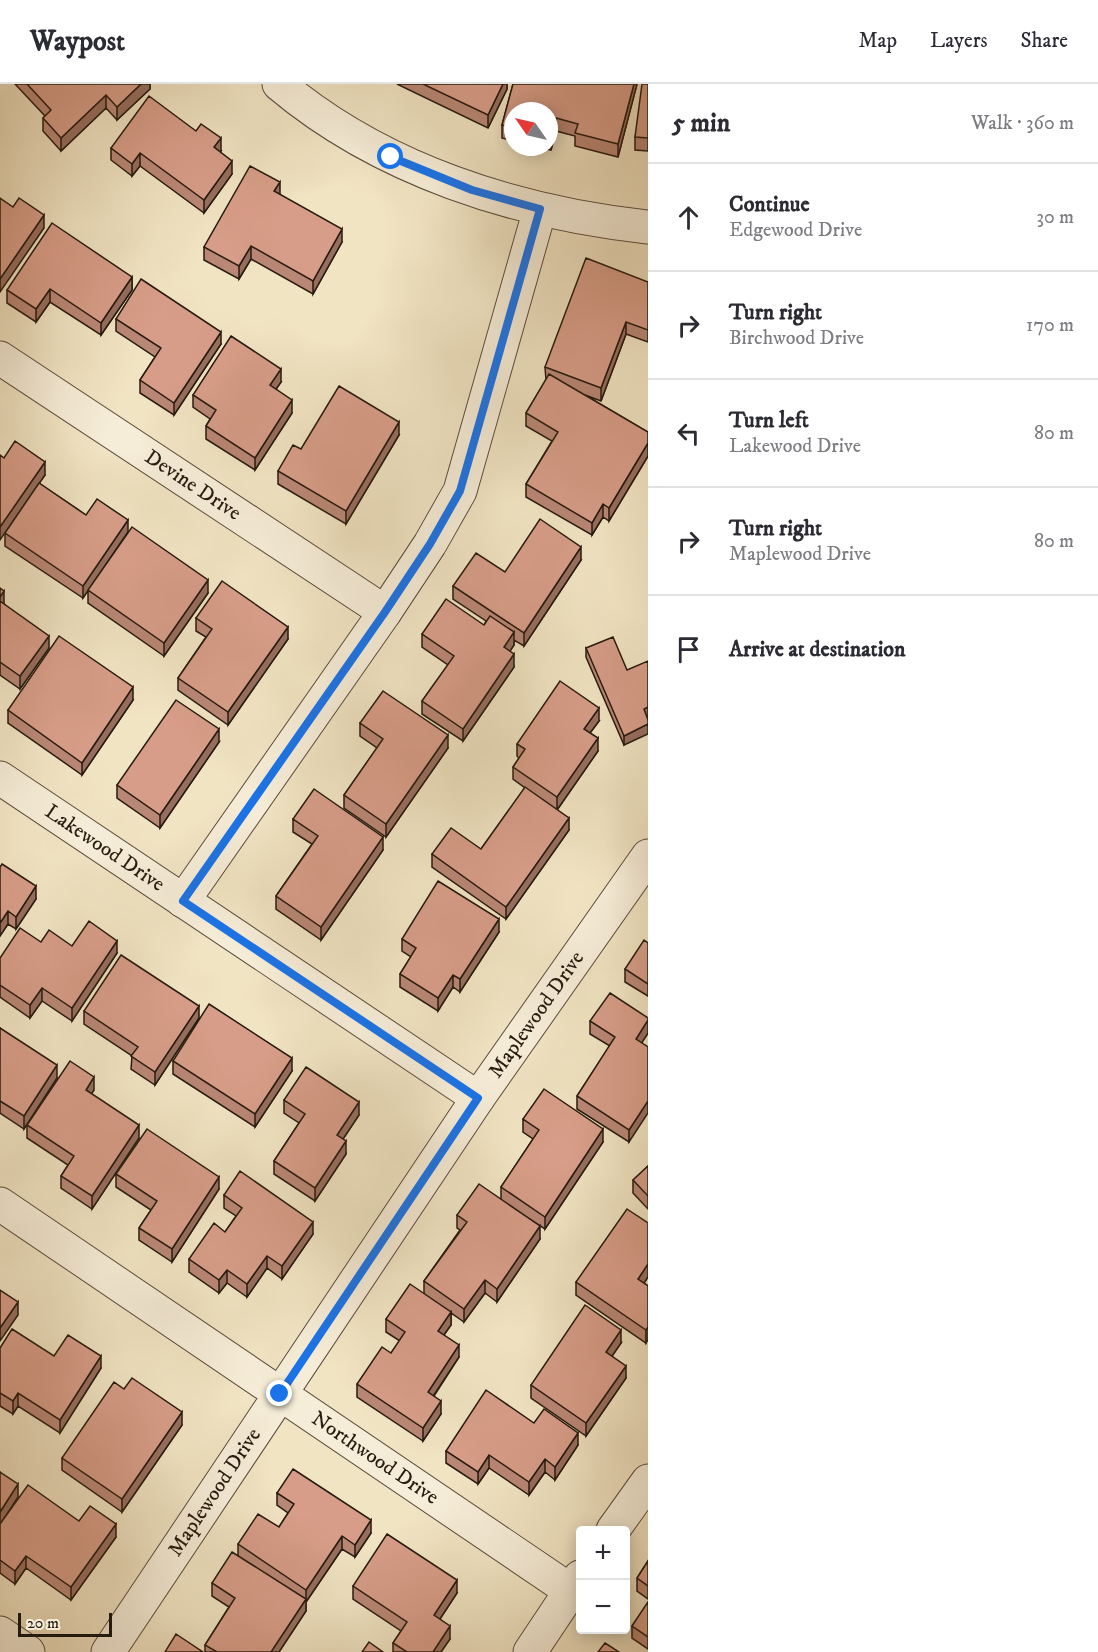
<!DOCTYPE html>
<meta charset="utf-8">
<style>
:root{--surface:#fff;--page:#f2f2f3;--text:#2b2b33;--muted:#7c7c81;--line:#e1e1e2}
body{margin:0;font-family:"IM FELL DW Pica",serif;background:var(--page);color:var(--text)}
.controls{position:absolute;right:18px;bottom:18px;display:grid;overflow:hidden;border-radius:6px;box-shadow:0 3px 15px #0003}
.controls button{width:54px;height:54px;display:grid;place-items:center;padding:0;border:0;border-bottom:2px solid var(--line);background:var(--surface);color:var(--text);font:30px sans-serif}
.compass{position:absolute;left:504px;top:18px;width:54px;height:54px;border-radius:50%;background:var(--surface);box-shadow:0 3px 15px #0003;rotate:304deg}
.scale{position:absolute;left:18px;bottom:15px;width:94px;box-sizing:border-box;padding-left:6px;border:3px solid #271a0f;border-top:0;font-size:16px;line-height:21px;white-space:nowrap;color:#271a0f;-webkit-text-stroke:4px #f6edd8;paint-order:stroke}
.stop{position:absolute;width:18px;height:18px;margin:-14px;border:4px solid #1a73e8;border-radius:50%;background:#fff}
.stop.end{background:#1a73e8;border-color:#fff;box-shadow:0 2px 6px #0008}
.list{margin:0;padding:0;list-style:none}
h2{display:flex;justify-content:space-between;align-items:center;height:78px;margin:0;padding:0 24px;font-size:26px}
h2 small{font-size:20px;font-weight:400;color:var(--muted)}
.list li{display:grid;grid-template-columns:39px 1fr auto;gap:18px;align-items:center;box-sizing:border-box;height:108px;padding:0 24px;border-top:2px solid var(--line)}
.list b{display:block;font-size:22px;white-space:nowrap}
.list p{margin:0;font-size:20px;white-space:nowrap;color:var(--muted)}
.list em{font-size:20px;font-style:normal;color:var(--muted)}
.icon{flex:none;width:33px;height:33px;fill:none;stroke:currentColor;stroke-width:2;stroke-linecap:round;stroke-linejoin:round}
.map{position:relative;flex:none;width:648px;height:1568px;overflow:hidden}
header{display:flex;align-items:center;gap:36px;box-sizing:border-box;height:84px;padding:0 30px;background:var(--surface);border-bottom:2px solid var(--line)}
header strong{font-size:28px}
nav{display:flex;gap:33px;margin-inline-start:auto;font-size:21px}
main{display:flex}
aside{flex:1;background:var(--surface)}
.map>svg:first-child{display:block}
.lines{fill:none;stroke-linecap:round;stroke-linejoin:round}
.minor-casing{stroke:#5a4c3c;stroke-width:35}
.minor{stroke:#f6edd8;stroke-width:33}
.wall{fill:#b98775;stroke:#271a0f;stroke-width:1.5}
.shaded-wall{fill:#966e5f;stroke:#271a0f;stroke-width:1.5}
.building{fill:#d79d88;stroke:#271a0f;stroke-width:1.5}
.route{stroke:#1a73e8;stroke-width:8}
.labels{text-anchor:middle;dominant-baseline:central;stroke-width:6;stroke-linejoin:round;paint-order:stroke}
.street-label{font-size:21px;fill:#271a0f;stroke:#f6edd8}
</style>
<header>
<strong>Waypost</strong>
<nav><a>Map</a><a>Layers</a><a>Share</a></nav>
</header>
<main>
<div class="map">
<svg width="648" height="1568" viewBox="0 0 648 1568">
<rect width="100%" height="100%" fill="#f1e4c3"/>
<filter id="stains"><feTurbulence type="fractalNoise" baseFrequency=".00333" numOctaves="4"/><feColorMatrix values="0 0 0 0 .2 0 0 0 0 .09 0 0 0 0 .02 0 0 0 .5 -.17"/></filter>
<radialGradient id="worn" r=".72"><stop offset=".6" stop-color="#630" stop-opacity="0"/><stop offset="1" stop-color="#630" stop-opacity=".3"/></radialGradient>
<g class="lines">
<defs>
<g id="minor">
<path d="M279,0c102,86 238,129 369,143"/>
<path id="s1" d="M0,274l385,254"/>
<path id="s2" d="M0,694l478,320"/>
<path d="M183,817l202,-289 45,-68 30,-53 80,-282"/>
<path id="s3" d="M0,1120l571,387"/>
<path d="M613,1446l35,-49"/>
<path d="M0,1549l28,19"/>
<path id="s4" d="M108,1568l370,-554 170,-242"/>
<path d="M530,1568l50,-75"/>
</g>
</defs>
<!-- minor casing -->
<use href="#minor" class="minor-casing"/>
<!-- minor -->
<use href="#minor" class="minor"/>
</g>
<!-- wall -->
<path class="wall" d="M15,0h135v5l-33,31 -11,-12 -45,43 -18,-20v-13l2,-2z
M397,0h110v5l-19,39z
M513,0h124l-19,73 -43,-11v-10l-19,-5 -5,19 -13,-3h11v-36h-36v30l-11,-3v-13z
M648,0v67l-13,-1v-13z
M111,64l110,3 -1,1 12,22 -28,39 -64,-47 -8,10 -21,-16z
M342,158l-29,52 -62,-35 -12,20 -35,-19v-13z
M132,193v13l-31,45 -51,-33 -14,20 -29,-19v-13z
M648,198v60l-22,-8 -25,67 -16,-6 63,37v24l-39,65 -6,-4 -11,18 -66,-38v-13l26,-43 -26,-15v-13l20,-33 -1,-13z
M116,235l105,25 -47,71 -34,-22v-13l15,-23 -39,-26z
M281,298l-5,7 16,24 -37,57 -49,-31v-13l4,-7 -17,-12v-12z
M399,351l-53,89 -68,-40v-13l23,-22z
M4,374l41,17 -6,8 47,32 42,17 -31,45 111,16 -44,63 -76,-53v-13l-5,8 -78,-52v-13l27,-40z
M581,476l-57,86 -10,-6v5l-4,6 4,16 -51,74 -41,-27v-13l26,-36 -26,-18v-13l62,-9 2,-4 -33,-22v-13l52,-14z
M0,504l4,16 45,44 -29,41 -20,-14z
M196,534l92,21 -60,86 -50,-35v-12l28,-41 -10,-6z
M586,564l61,69 -23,28 -38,-88z
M133,616l-51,75 -74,-52v-13z
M599,637l-9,12 8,18 -41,59 12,20 -63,89 -74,-52v-13l49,-5 44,-61 -12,-9v-12l6,-9 -2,-2v-12z
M360,639l88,25 -62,89 -42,-29v-13l33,-47 -17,-12z
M219,658l-59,86 -43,-30v-13z
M293,735l90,31 -62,90 -45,-31v-13l36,-52 -19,-12z
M0,783l36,32 -20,30 -8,-5 -8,12z
M499,848l-39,60 -7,-5 -15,24 -38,-24v-13l11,-17 -9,-6v-12z
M41,858l31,4 45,7 -45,68 -30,-20 -12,17 -30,-21v-39z
M648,859v53l-23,-14v-13z
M84,927l115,7 -44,67 -24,-16 1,-13 -48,-32z
M648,934v15l-7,10 -12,99 -52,-33v-13l33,-50 -20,-12v-13z
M0,944l57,50 -33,51 -24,-16z
M173,977l119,10 -37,56 -82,-53z
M94,1006l-3,4 48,44 -47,71 -31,-21v-12l7,-11 -41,-27v-13z
M284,1016l75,15 -16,24 3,15 -31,47 -41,-27v-13l25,-38 -15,-10z
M523,1035l80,23 -58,87 -14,-9 9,19 -43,63 -12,-9 -21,29 -13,-9v12l-7,10 15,22 -25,39 7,18 -18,27 -66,-44v-13l34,-31 9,-12 -14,-9v-13l38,-25v-13l36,-51 -3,-2v-13l44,-16v-12l32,-48 -10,-7z
M648,1082v43l-15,-16v-13z
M116,1090l103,15 -47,73 -33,-22v-12l12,-18 -35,-23z
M224,1111l89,39 -31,45 -15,-11 -20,29 -20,-14 -8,10 -30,-21v-13l36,-27 11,-16 -12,-8z
M648,1139v54l-4,6 4,3 -2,57 -70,-48v-13z
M621,1259l-9,13 14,22 -40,58 -55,-38v-13z
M0,1264l54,8 47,12 -41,65 -42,-27 -5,8 -13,-8z
M124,1305l58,36 -60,87 -60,-42v-12z
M534,1339l44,22 -23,35 -10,-8 -16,23 -40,-27 -11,16 -32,-21v-12z
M0,1388l18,25 -16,24h77l37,16 -45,63 -45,-32 -11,16 -15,-11z
M277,1409l94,40 -16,24 -13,-8 -36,53v9l-27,41h-74v-7l24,-38 -17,-11v-13l26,-27v-12l41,-17 9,-14 -11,-8z
M648,1477v38l-11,-8v-13z
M353,1502l104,7 -17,26 10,20 -9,13h-48v-9l8,-12 -48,-32z
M648,1518v47l-16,-11v-12z"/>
<!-- shaded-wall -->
<path class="shaded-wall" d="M141,0h9v5l-33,31v-13z
M503,0h4v5l-19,39v-13z
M634,0h3l-19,73v-13z
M106,11v13l-45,43v-13z
M556,34v13l-5,19v-12z
M221,54v13l-7,9v-13z
M140,69v13l-8,10v-12z
M232,77v13l-28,39v-13z
M280,98v13l-6,-4z
M44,131v13l-44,64v-13z
M342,145v13l-29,52v-13z
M251,162v13l-12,20v-13z
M132,193v13l-31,45v-12z
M50,205v13l-14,20v-13z
M626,238v12l-25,67v-13z
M221,248v12l-47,71v-12z
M281,285v13l-11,16v-13z
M292,316v13l-37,57v-12z
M399,338v13l-53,89v-13z
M648,359v13l-39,65v-13z
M45,378v13l-45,65v-13z
M603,420v13l-11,18v-12z
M128,436v12l-45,66v-12z
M581,463v13l-57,86v-13z
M208,496v13l-44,63v-13z
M4,507v13l-4,6v-13z
M288,543v12l-60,86v-13z
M514,548v13l-10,15v-13z
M49,552v12l-29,41v-13z
M514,570v13l-51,74v-12z
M133,603v13l-51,75v-12z
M648,623v9l-4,2v-9z
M599,624v13l-15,20v-12z
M648,640v10l-24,11v-9z
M219,645v13l-59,86v-13z
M448,651v13l-62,89v-13z
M598,654v13l-41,59v-13z
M569,734v12l-63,89v-12z
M383,753v13l-62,90v-13z
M36,802v13l-20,30v-12z
M8,827v13l-8,12v-13z
M499,835v13l-39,60v-13z
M117,857v12l-45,68v-13z
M453,891v12l-15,24v-13z
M42,904v13l-12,17v-13z
M199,922v12l-44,67v-13z
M648,936v13l-12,19v-13z
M292,974v13l-37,56v-13z
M57,981v13l-33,51v-13z
M94,993v13l-8,12v-12z
M648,1017v12l-19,29v-12z
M359,1018v13l-22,33v-13z
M139,1041v13l-47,71v-13z
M603,1045v13l-58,87v-12z
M346,1057v13l-31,47v-13z
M219,1093v12l-47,73v-13z
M313,1138v12l-31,45v-13z
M540,1142v13l-43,63v-13z
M267,1172v12l-20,29v-13z
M648,1180v13l-10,15v-13z
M227,1186v13l-8,10v-13z
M485,1196v13l-21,29v-13z
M18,1218v13l-18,26v-13z
M451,1228v13l-13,18v-12z
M648,1243v13l-2,3v-13z
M621,1246v13l-15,22v-13z
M459,1261v12l-31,47v-12z
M101,1272v12l-41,65v-13z
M626,1282v12l-40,58v-13z
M18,1309v13l-5,8v-13z
M441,1317v13l-18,27v-13z
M182,1328v13l-60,87v-13z
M578,1349v12l-23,35v-13z
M489,1371v13l-11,16v-12z
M545,1375v13l-16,23v-13z
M18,1400v13l-18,28v-13z
M371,1436v13l-16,24v-12z
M116,1440v13l-45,63v-13z
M342,1452v13l-36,53v-12z
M26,1472v12l-11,16v-13z
M457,1496v13l-23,35v-13z
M306,1515v12l-27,41h-8z
M450,1542v13l-9,13h-8z"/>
<!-- building -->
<path class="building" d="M27,0h114l-24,23 -11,-12 -45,43 -18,-20 8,-8z
M423,0h80l-15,31z
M513,0h121l-16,60 -43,-11 3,-9 -22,-6 -5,20 -2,-1v-26h-36v17l-11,-3z
M642,0h6v54l-13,-1z
M149,12l47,35 5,-7 20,14 -7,9 18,14 -28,39 -64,-47 -8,11 -21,-16z
M250,82l30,16 -6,9 68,38 -29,52 -62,-35 -12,20 -35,-19z
M0,114l13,9 6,-9 25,17 -44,64z
M52,139l80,54 -31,46 -51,-34 -14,20 -29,-19z
M586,174l62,24v48l-22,-8 -25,66 -56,-21z
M141,195l80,53 -47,71 -34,-23 21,-32 -45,-29z
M231,252l50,33 -11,16 22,15 -37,58 -49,-32 10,-16 -23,-15z
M549,290l99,58v11l-39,65 -6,-4 -11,19 -66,-39 32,-52 -32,-19z
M339,302l60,36 -53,89 -68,-40 15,-26 8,4z
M15,357l30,21 -45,65v-72l4,3z
M39,399l47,32 11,-16 31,21 -45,66 -78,-53z
M540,435l41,28 -57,86 -71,-47 23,-33 29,19z
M132,443l76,53 -44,63 -76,-53z
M222,497l66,46 -60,85 -50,-34 34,-49 -16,-11z
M0,504l4,3 -4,6z
M446,515l38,26 6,-9 24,16 -10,15 10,7 -51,75 -41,-28 32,-45 -32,-22z
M0,517l49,35 -29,40 -20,-14z
M59,552l74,51 -51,76 -74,-53z
M613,553l14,33 21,-9v46l-4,2 4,11v4l-24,12 -38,-88z
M560,597l39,27 -15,21 14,9 -41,59 -44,-30 12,-18 -8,-5z
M383,607l65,44 -62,89 -42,-29 39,-56 -23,-16z
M176,616l43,29 -59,86 -43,-30z
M525,703l44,31 -63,89 -74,-53 19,-26 30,21z
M314,705l69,48 -62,90 -45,-31 42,-60 -25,-17z
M2,780l34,22 -20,31 -8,-6 -8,12v-56z
M438,797l61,38 -39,60 -7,-4 -15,23 -38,-24 16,-26 -14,-9z
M89,837l28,20 -45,67 -30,-20 -12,17 -30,-20v-27l20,-30 21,14 8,-12 23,16z
M644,856l4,3v41l-23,-15z
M121,871l78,51 -44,66 -24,-16 7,-9 -54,-36z
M610,909l38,25v2l-12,19 12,8v54l-19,29 -52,-34 38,-59 -25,-16z
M209,920l83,54 -37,56 -82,-53z
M0,944l57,37 -33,51 -24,-15z
M70,977l24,16 -8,13 53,35 -47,71 -31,-20 13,-20 -47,-31z
M306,983l53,35 -22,33 9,6 -31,47 -41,-27 31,-47 -21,-14z
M544,1005l59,40 -58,88 -44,-30 38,-57 -16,-11z
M147,1045l72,48 -47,72 -33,-21 18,-27 -41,-27z
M648,1082v30l-15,-16z
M240,1087l73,51 -31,44 -15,-10 -20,28 -20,-14 -8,10 -30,-21 25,-36 11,9 17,-24 -18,-13z
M479,1100l61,42 -43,63 -12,-9 -21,29 -40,-28 43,-59 -10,-7z
M627,1125l21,14v41l-10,15 10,7v41l-2,3 -70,-48z
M410,1200l41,28 -13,19 21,14 -31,47 13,9 -18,27 -66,-44 25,-37 9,6 14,-21 -19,-13z
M0,1206l18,12 -18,26z
M585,1221l36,25 -15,22 20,14 -40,57 -55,-38z
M12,1245l42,27 14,-21 33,21 -41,64 -42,-27 -5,8 -13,-8v-45z
M132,1294l50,34 -60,87 -60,-41 52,-76 10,7z
M486,1306l48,33 10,-14 34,24 -23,34 -10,-8 -16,23 -40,-27 -11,17 -32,-21z
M293,1385l78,51 -16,25 -13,-9 -36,54 -68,-46 20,-30 21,13 15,-23 -17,-11z
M0,1388l18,12 -18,28z
M28,1401l51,36 11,-15 26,18 -45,63 -45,-31 -11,15 -15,-11v-36z
M387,1450l70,46 -23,35 16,11 -17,26h-26l-14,-9 14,-21 -54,-36z
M232,1468l74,47 -35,53h-54l-12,-7 30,-47 -23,-15z
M648,1477v25l-11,-8z
M648,1518v35l-16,-11z
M176,1550l27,18h-38z
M369,1558l14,10h-21z
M605,1559l14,9h-21z"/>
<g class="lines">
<!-- route -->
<path class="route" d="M280,1310l198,-296 -295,-197 202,-289 45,-68 30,-53 80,-282 -68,-19 -81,-33"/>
</g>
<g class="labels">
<!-- street labels -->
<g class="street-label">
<text stroke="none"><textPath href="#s1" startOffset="231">Devine Drive</textPath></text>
<text stroke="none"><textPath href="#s2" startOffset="126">Lakewood Drive</textPath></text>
<text stroke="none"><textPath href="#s4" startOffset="768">Maplewood Drive</textPath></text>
<text stroke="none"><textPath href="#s3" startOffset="453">Northwood Drive</textPath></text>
<text stroke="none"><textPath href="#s4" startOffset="192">Maplewood Drive</textPath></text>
</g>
</g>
<rect width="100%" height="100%" filter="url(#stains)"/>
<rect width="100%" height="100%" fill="url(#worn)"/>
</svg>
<div class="controls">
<button>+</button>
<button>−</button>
</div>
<svg class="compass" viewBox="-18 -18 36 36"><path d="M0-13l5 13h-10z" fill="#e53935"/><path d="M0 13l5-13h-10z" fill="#7c7c81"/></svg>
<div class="scale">20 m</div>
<div class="stop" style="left:391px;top:73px"></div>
<div class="stop end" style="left:280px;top:1310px"></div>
</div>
<aside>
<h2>5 min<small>Walk · 360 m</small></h2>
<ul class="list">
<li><svg class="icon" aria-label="ahead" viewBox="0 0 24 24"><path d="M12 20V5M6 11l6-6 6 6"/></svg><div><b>Continue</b><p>Edgewood Drive</p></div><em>30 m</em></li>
<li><svg class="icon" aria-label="right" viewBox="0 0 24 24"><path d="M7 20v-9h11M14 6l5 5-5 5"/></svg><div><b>Turn right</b><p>Birchwood Drive</p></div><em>170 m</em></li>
<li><svg class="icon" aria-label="left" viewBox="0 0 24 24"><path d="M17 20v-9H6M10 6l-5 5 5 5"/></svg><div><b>Turn left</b><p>Lakewood Drive</p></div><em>80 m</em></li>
<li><svg class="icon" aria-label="right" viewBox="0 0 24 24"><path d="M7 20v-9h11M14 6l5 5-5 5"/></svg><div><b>Turn right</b><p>Maplewood Drive</p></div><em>80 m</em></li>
<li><svg class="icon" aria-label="arrive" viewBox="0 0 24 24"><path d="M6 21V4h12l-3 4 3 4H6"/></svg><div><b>Arrive at destination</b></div></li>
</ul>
</aside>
</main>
